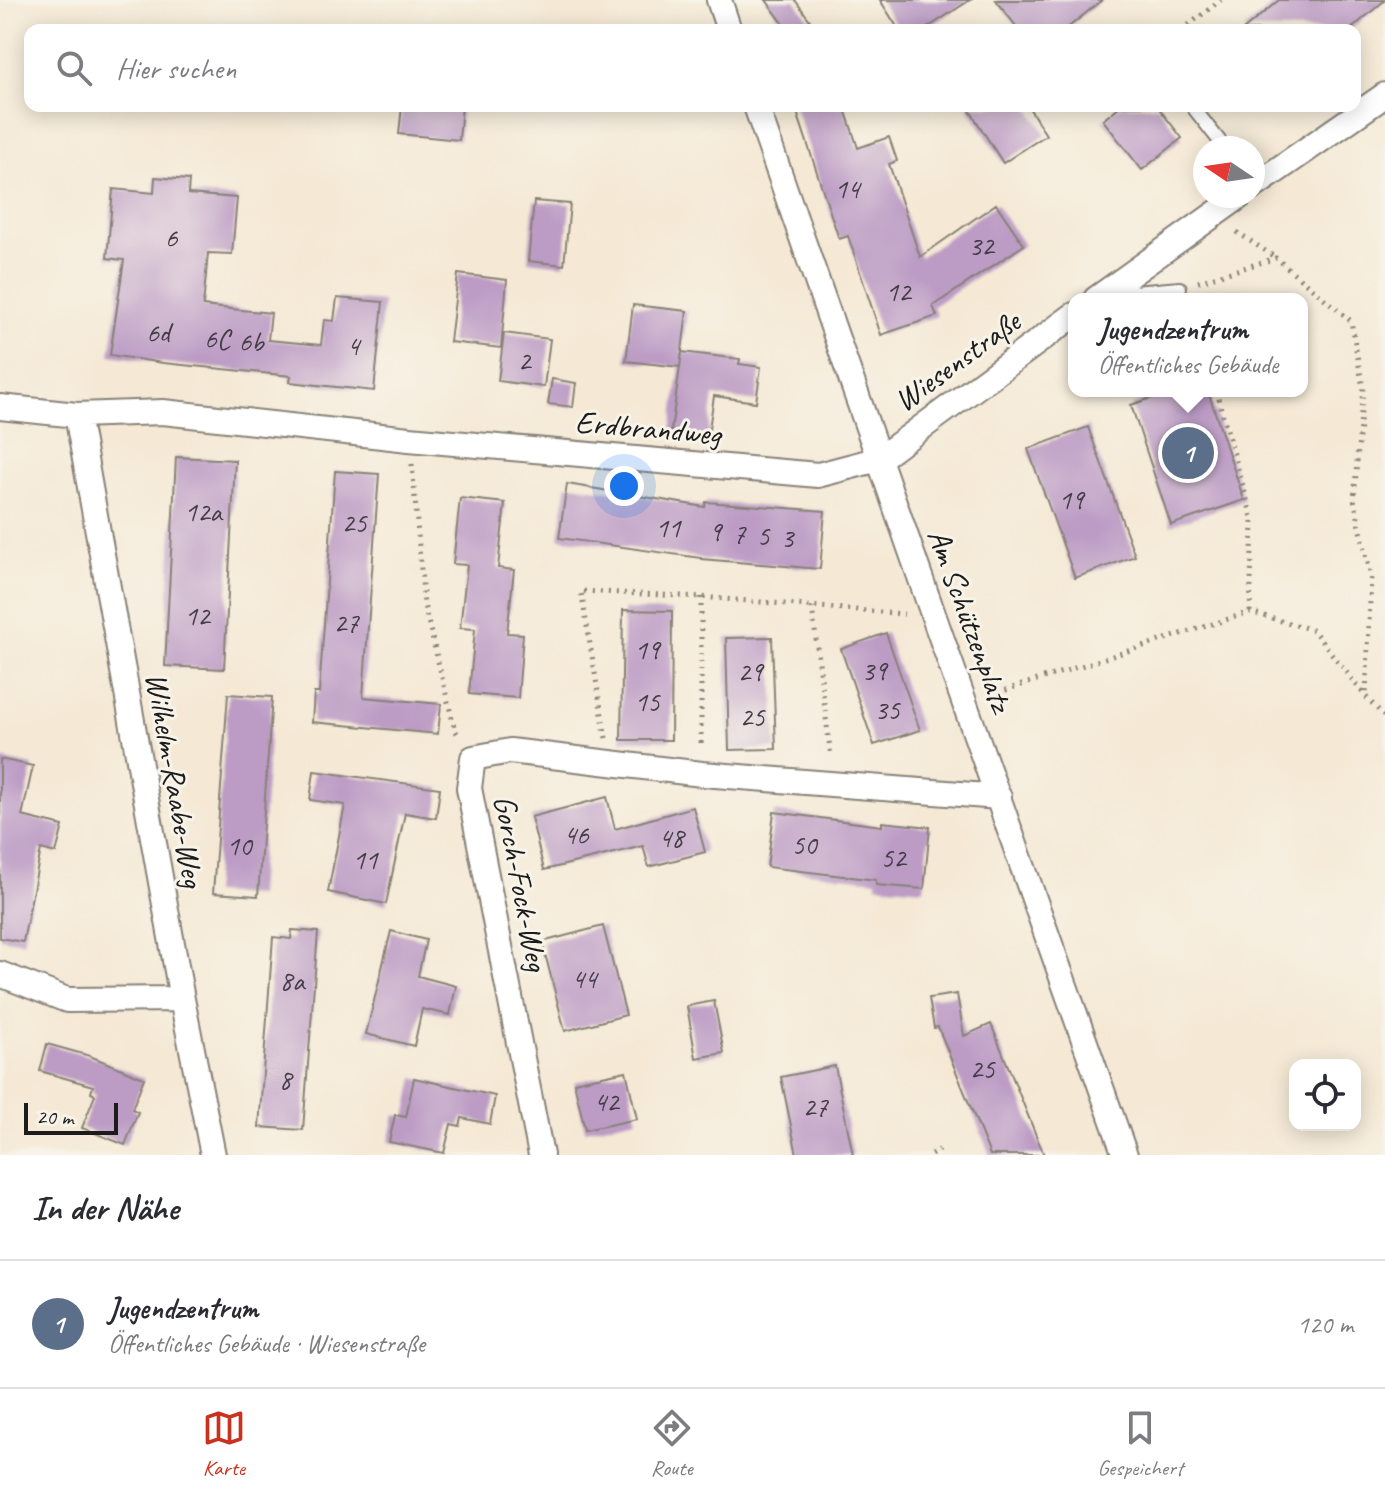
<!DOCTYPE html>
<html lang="de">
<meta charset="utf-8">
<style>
:root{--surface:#fff;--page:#f7f7f7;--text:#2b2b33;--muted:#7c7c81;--line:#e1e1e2;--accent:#c8321e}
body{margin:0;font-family:Caveat,sans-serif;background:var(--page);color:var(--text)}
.controls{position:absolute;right:24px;bottom:24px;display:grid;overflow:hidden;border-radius:16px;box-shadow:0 4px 20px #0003}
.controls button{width:72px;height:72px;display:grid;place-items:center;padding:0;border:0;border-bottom:2px solid var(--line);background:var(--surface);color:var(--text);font:40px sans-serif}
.compass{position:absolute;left:1193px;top:136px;width:72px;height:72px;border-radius:50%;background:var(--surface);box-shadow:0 4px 20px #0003;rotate:283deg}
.scale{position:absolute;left:24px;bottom:20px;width:94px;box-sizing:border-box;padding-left:8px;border:4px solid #1c1c1c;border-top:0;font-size:22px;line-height:28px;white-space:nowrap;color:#1c1c1c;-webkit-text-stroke:6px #f7f3e8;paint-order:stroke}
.you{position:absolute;left:624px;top:486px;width:28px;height:28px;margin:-20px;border:6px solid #fff;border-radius:50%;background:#1a73e8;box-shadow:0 0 0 12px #1a73e833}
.badge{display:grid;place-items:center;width:52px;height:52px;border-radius:50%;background:var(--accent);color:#fff;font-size:26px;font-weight:700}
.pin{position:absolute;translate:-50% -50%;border:4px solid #fff;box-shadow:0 2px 8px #0006}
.popup{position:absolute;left:1068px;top:293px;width:240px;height:104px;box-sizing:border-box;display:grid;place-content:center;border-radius:16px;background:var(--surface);filter:drop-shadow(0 2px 6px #0005);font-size:26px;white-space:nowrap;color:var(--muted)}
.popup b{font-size:30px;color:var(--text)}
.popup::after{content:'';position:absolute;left:50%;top:100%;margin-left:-16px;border:16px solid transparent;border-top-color:var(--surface)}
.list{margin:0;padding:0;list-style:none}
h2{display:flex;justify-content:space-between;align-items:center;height:104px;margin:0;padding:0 32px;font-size:34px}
h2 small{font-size:26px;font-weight:400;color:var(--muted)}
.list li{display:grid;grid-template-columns:52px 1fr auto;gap:24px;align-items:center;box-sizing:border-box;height:128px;padding:0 32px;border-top:2px solid var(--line)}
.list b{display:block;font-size:30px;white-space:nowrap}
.list p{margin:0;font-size:26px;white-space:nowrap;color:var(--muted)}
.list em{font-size:26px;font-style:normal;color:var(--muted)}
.icon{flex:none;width:44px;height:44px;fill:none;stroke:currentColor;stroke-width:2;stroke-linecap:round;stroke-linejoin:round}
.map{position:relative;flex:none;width:1385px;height:1155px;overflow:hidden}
.search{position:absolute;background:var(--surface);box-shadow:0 4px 20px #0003;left:24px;right:24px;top:24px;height:88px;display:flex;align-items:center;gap:20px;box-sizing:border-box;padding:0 28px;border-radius:16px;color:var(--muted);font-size:30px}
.sheet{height:232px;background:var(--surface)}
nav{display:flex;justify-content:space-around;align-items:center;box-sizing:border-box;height:112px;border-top:2px solid var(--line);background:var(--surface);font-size:22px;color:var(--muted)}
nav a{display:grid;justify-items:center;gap:4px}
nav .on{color:var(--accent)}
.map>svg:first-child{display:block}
.building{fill:#bc9bc5}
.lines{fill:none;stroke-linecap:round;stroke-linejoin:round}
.service-casing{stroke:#888278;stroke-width:16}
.minor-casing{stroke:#888278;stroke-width:28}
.path{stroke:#888278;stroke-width:5;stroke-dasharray:2 6;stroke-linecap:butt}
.service{stroke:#fff;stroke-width:12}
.minor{stroke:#fff;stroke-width:24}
.labels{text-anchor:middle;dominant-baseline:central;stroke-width:6;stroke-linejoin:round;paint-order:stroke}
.number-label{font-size:28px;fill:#443c46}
.street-label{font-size:32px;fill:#1c1c1c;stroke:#f7f3e8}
</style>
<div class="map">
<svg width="1385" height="1155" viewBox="0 0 1385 1155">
<rect width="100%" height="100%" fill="#f7f3e8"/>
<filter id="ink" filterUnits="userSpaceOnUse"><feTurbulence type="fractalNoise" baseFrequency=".0125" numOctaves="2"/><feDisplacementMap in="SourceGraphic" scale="16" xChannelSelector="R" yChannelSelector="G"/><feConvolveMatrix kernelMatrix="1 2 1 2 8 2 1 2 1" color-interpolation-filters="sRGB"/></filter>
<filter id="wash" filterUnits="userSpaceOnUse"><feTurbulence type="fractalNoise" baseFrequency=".006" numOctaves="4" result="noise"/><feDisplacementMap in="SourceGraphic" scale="32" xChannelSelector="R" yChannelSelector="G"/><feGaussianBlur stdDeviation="1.8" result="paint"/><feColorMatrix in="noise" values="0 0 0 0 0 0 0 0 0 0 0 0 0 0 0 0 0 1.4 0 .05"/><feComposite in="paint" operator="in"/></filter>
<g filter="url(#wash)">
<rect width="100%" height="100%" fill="#f5e9d5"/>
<g id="blocks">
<!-- building -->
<path class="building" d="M766,0h29l22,30h-29z
M880,0h90l-46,30h-25z
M996,0h106l-37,30h-46z
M1279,0h106l-35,30h-107z
M402,106h60l-3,34 -60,-6z
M795,106h49l14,42 31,-11 8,24 -8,3 31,93 76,-53 28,41 -91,61 4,10 -56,19 -33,-99 -9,3z
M967,106h61l18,29 -43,28z
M1120,106h37l25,32 -40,32 -39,-50z
M155,177l34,3 -1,14 49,4 -5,56 -24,-1 -5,53 68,7 -3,27 53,5 3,-25 10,1 3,-23 46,4 -9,89 -84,-9 1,-6 -128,-13 -53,-8 14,-95 -17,-2 6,-69 41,4z
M534,201l36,3 -6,61 -36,-4z
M458,274l49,6 -6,68 -51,-6z
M633,305l54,6 -7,56 -54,-6z
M504,333l46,6 -6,48 -46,-6z
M682,352l58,7 -1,5 22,3 -5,35 -42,-6 -6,40 -37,-5z
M552,379l24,4 -3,24 -25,-3z
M1172,391h36l36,109 -73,25 -40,-120z
M1088,427l47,129 -60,22 -47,-129z
M176,457l59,3 -11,209 -59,-3z
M335,471l44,3 -16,223 78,7 -3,30 -126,-12 2,-29h5z
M567,484l138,23 1,-5 119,9 -5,58 -119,-10v-1l-142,-20z
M460,498l45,5 -7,65 16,2 -7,63 16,1 -5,64 -49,-4 6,-65 -15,-1 7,-63 -14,-1z
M623,610l49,1 -1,129h-50z
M886,633l34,97 -46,15 -33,-96z
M772,637l4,112 -47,1 -3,-112z
M228,694l44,3 -14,199 -45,-3z
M0,759l33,7 -11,50 41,10 -7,27 -15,-4 -18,93 -23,-4z
M314,771l126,17 -4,30 -31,-5 -19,91 -58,-12 17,-87 -35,-5z
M607,797l8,32 78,-22 12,45 -56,15 -6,-21 -99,24 -13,-53z
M774,812l108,14v-4l48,5 -6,62 -48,-4v-5l-109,-13z
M603,926l23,89 -61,16 -23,-89z
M292,930l26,2 -15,198 -44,-3 14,-190 18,2z
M391,931l35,9 -8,36 38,10 -6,29 -28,-6 -8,37 -48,-12z
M957,994l7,42 27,-12 53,131h-54l-52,-128 -4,1 -5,-30z
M714,1001l10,52 -28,5 -9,-52z
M47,1044l43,12 54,22 -12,31 6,3 -13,33 -43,-17 13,-33 -4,-2 2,-7 -53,-15z
M835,1066l18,89h-56l-16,-78z
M626,1071l11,48 -52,11 -11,-48z
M414,1078l81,18 -5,28 -28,-6 -2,8 -9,-2 -7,29 -55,-11 6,-27 11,2z"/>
</g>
</g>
<g filter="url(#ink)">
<use href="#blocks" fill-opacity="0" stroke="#888278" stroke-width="2"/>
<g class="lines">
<defs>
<path id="service" d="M1192,106l33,42
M1111,294l69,-6"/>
<path id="minor" d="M719,0l10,30
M756,106l178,511 191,538
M1253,187l132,-92
M1096,299l144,-103
M0,407l77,8 86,-3 246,27 409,36 61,-16 195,-144
M77,415l105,584 31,156
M0,974l67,26 115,-1
M541,1155l-72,-367 4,-30 37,-7 192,23 297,23"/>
</defs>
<!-- service casing -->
<use href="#service" class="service-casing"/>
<!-- minor casing -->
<use href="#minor" class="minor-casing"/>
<!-- path -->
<path class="path" d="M1182,30l39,-30
M1237,232l39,26
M1198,282l78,-24 75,63 12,67 -9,111 17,78 -5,120
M1216,391l37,130 -3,91
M412,464l12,141 31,125 4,6
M701,597v152
M812,607l19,150
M990,695l260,-83 63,18 53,67 19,20
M606,738l-25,-147 120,6 203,17
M931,1155l11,-7"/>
<!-- service -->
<use href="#service" class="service"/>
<!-- minor -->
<use href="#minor" class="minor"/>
</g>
</g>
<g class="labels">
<!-- number labels -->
<g class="number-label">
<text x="847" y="188">14</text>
<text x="171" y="237">6</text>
<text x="981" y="245">32</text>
<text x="898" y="291">12</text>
<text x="158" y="332">6d</text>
<text x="217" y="338">6C</text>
<text x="251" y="341">6b</text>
<text x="353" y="345">4</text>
<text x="524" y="360">2</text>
<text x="1071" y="499">19</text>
<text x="203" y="511">12a</text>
<text x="354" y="522">25</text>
<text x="668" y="527">11</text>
<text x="715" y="531">9</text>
<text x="739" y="533">7</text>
<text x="763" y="535">5</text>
<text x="787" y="537">3</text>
<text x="197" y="615">12</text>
<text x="346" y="622">27</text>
<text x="647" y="649">19</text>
<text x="874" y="670">39</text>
<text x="750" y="671">29</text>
<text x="647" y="701">15</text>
<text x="887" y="709">35</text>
<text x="752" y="716">25</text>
<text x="576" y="834">46</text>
<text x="671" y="837">48</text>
<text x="804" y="844">50</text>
<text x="239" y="845">10</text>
<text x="893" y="857">52</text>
<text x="365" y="859">11</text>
<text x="584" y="978">44</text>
<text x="292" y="980">8a</text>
<text x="982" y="1068">25</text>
<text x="285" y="1079">8</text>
<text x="606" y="1101">42</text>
<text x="815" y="1106">27</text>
</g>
<!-- street labels -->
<g class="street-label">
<text transform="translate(957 361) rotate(-36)">Wiesenstraße</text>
<text transform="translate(648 428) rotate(5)">Erdbrandweg</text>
<text transform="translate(970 620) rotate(70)">Am Schützenplatz</text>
<text transform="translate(175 780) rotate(80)">Wilhelm-Raabe-Weg</text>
<text transform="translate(521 883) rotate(79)">Gorch-Fock-Weg</text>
</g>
</g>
</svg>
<div class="controls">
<button><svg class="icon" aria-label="locate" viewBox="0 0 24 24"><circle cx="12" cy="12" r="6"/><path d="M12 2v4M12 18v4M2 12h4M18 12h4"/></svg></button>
</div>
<svg class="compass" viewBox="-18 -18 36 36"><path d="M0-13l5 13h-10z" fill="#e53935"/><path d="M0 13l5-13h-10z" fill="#7c7c81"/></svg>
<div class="scale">20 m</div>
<div class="you"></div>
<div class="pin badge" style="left:1188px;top:453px;background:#5c6f8a">1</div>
<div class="popup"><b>Jugendzentrum</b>Öffentliches Gebäude</div>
<div class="search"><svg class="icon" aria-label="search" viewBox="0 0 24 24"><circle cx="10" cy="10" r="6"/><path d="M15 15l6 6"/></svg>Hier suchen</div>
</div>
<section class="sheet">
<h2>In der Nähe<small></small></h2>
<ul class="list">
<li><span class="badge" style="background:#5c6f8a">1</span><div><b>Jugendzentrum</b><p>Öffentliches Gebäude · Wiesenstraße</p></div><em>120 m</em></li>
</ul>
</section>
<nav>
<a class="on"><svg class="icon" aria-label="map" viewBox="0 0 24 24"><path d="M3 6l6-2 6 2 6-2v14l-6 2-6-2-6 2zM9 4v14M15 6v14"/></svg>Karte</a>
<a><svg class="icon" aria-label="directions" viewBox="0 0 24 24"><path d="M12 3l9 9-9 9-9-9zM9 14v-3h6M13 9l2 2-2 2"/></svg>Route</a>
<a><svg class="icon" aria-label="saved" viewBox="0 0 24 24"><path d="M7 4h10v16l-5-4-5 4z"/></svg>Gespeichert</a>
</nav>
